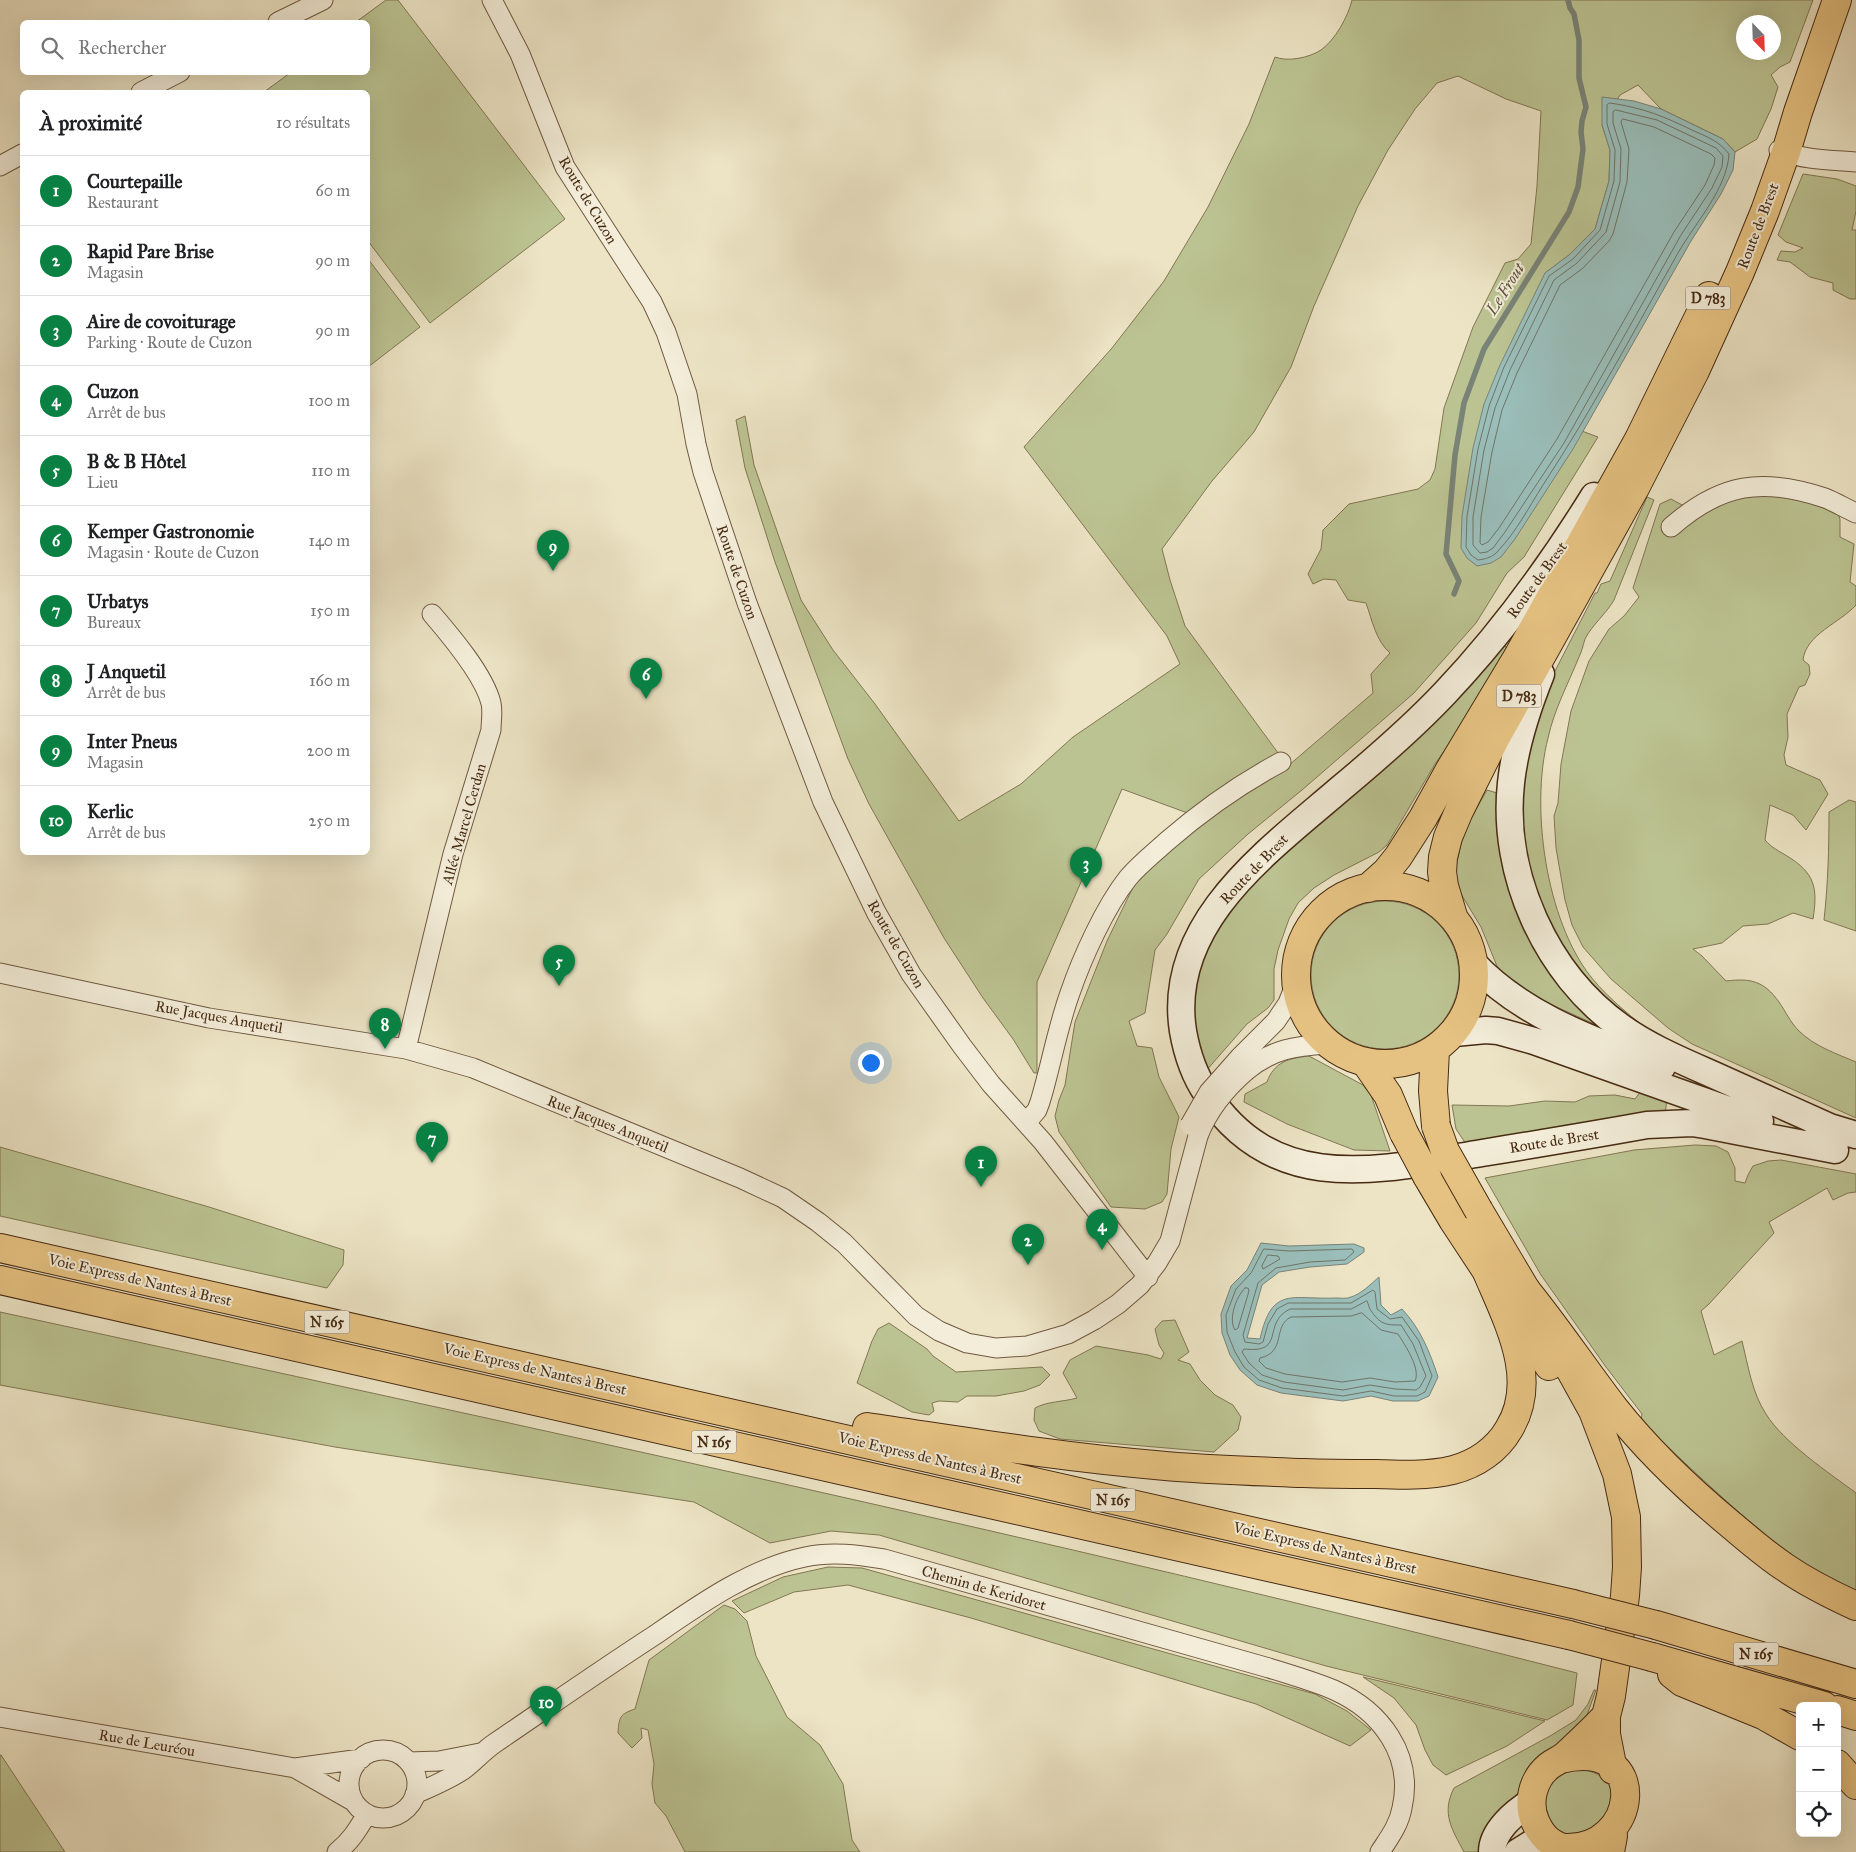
<!DOCTYPE html>
<html lang="fr">
<meta charset="utf-8">
<style>
:root{--surface:#fff;--page:#f2f2f2;--text:#202124;--muted:#757577;--line:#e0e0e0;--accent:#0b8043}
body{margin:0;font-family:"IM FELL Great Primer",serif;background:var(--page);color:var(--text)}
.controls{position:absolute;right:15px;bottom:15px;display:grid;overflow:hidden;border-radius:8px;box-shadow:0 5px 20px #0002}
.controls button{width:45px;height:45px;display:grid;place-items:center;padding:0;border:0;border-bottom:1px solid var(--line);background:var(--surface);color:var(--text);font:25px sans-serif}
.compass{position:absolute;left:1736px;top:15px;width:45px;height:45px;border-radius:50%;background:var(--surface);box-shadow:0 5px 20px #0002;rotate:157deg}
.you{position:absolute;left:870px;top:1062px;width:18px;height:18px;margin:-12px;border:4px solid #fff;border-radius:50%;background:#1a73e8;box-shadow:0 0 0 8px #1a73e833}
.badge{display:grid;place-items:center;width:32px;height:32px;border-radius:50%;background:var(--accent);color:#fff;font-size:16px;font-weight:700}
.pin{position:absolute;translate:-50% -41px;filter:drop-shadow(0 1px 2px #0008)}
.pin::after{content:'';position:absolute;top:26px;width:18px;height:15px;background:inherit;clip-path:polygon(0 0,100% 0,50% 100%)}
.list{margin:0;padding:0;list-style:none}
h2{display:flex;justify-content:space-between;align-items:center;height:65px;margin:0;padding:0 20px;font-size:21px}
h2 small{font-size:16px;font-weight:400;color:var(--muted)}
.list li{display:grid;grid-template-columns:32px 1fr auto;gap:15px;align-items:center;box-sizing:border-box;height:70px;padding:0 20px;border-top:1px solid var(--line)}
.list b{display:block;font-size:19px;white-space:nowrap}
.list p{margin:0;font-size:16px;white-space:nowrap;color:var(--muted)}
.list em{font-size:16px;font-style:normal;color:var(--muted)}
.icon{flex:none;width:28px;height:28px;fill:none;stroke:currentColor;stroke-width:2;stroke-linecap:round;stroke-linejoin:round}
.map{position:relative;flex:none;width:1856px;height:1852px;overflow:hidden}
.search{position:absolute;background:var(--surface);box-shadow:0 5px 20px #0002;left:20px;top:20px;width:350px;height:55px;display:flex;align-items:center;gap:12px;box-sizing:border-box;padding:0 18px;border-radius:8px;color:var(--muted);font-size:19px}
.panel{position:absolute;background:var(--surface);box-shadow:0 5px 20px #0002;left:20px;top:90px;width:350px;height:765px;border-radius:8px}
.map>svg:first-child{display:block}
.green{fill:#bcc392;stroke:#827752;fill-rule:evenodd}
.water{fill:#9abeba;stroke:#798377}
.lines{fill:none;stroke-linecap:round;stroke-linejoin:round}
.shore{stroke:#707466;stroke-width:1}
.stream{stroke:#798377;stroke-width:5.5}
.street-casing{stroke:#705940;stroke-width:21}
.secondary-casing{stroke:#472b13;stroke-width:29}
.primary-casing{stroke:#472b13;stroke-width:30}
.highway-casing{stroke:#472b13;stroke-width:30}
.street{stroke:#f3edd9;stroke-width:19}
.secondary{stroke:#f3edd9;stroke-width:26}
.primary{stroke:#e6c282;stroke-width:28}
.highway{stroke:#e6c282;stroke-width:28}
.street-bridge-casing{stroke:#705940;stroke-width:21;stroke-linecap:butt}
.primary-bridge-casing{stroke:#472b13;stroke-width:30;stroke-linecap:butt}
.highway-bridge-casing{stroke:#472b13;stroke-width:30;stroke-linecap:butt}
.street-bridge{stroke:#f3edd9;stroke-width:19}
.primary-bridge{stroke:#e6c282;stroke-width:28}
.highway-bridge{stroke:#e6c282;stroke-width:28}
.labels{text-anchor:middle;dominant-baseline:central;stroke-width:4;stroke-linejoin:round;paint-order:stroke}
.shield{fill:#f3edd9;stroke:#7b654e;stroke-width:1}
.shield-label{font-size:14px;font-weight:bold;fill:#472b13}
.street-label{font-size:15px;fill:#472b13;stroke:#f3edd9}
.water-label{font-size:16px;font-style:italic;fill:#5c503d;stroke:#f3edd9}
</style>
<div class="map">
<svg width="1856" height="1852" viewBox="0 0 1856 1852">
<rect width="100%" height="100%" fill="#ece4c5"/>
<filter id="stains"><feTurbulence type="fractalNoise" baseFrequency=".004" numOctaves="4"/><feColorMatrix values="0 0 0 0 .2 0 0 0 0 .09 0 0 0 0 .02 0 0 0 .5 -.17"/></filter>
<radialGradient id="worn" r=".72"><stop offset=".6" stop-color="#630" stop-opacity="0"/><stop offset="1" stop-color="#630" stop-opacity=".3"/></radialGradient>
<!-- green -->
<path class="green" d="M386,0h12l167,219 -135,104 -62,-82v-149h-104l26,-19 78,-1v-50h-12z
M1352,0h461l-23,62 -10,5 -9,8 7,12 -7,22 -14,30 -22,13 -12,-13 -62,-30 -23,-24 -18,10 -18,30 8,25 -1,31 -14,48 -26,26 -24,18 34,157 19,7 -74,120 -17,16 -31,50 -62,70 -112,97 -54,44 -49,45 -32,55 -12,16 -10,63 -16,8 8,25 15,2 7,29 20,40 -8,32 -4,45 -5,8 -17,7 -34,-2 -52,-75 -4,-16 4,-16 6,-15 10,-63 32,-81 30,-62 22,-21 86,-66 36,-20 92,-79 -2,-19 19,-21c-14,-12 -18,-33 -24,-50l-18,-3 -12,-20 -12,-1 -11,5 -5,-10 13,-25 2,-19 26,-26 69,-15 12,-9 5,-11 9,-61 29,-81 32,-64 13,-4 13,-15 6,-58 4,-75 -35,-12 -48,-23 -21,7 -22,26 -27,41 -30,56 -44,100 -23,61 -37,65 -42,49 -50,68 8,31 15,46 96,131 -88,58 -71,-26 -85,193v91h-3l-21,-34 -30,-41 -39,-60 -75,-134 -21,-45 -73,-197 -30,-94 -9,-48 9,-4 9,49 47,135 32,50 42,54 84,117 62,-37 52,-47 107,-73 -13,-28 -143,-189 88,-99 52,-67 44,-74 41,-83 26,-67c12,5 34,1 46,-7 14,-10 27,-33 31,-50zM1744,22h30v30h-30z
M1803,174l34,5 19,7v25l-4,19h4v69h-6l-17,-9v-7l-23,-6 -20,-15 -13,-2 4,-9 14,1 8,-4 -17,-6 -8,-7z
M368,259l52,68 -52,40z
M1753,489l83,19 4,11v18l14,7 -4,38 6,4v19c-16,18 -50,29 -53,55l6,5 1,9 -5,11 -6,2 -12,27 1,23 -4,18 2,10 34,15 8,14 -22,36 -13,-15 -23,-10 -5,35c7,8 14,11 22,16 28,17 31,32 26,63l-20,-6 -25,11 -25,2 -21,17 -29,6 9,7 24,25c25,-3 38,0 53,21 7,10 11,20 20,29 15,15 38,23 57,31v56l-164,-74 -24,-16 -57,-49 -28,-32 -11,-22 -7,-25 -9,-52 -2,-32 4,-13 3,-39 10,-53 18,-50 20,-32 15,-13 15,-19 -6,-9 27,-84 11,-5 13,7z
M1647,497l7,3 -40,100c-8,14 -22,25 -29,39 -2,6 -3,12 -6,18 -11,27 -25,53 -31,81 -18,70 -2,182 43,239 21,26 50,47 76,68l-1,2 -87,-68 -54,-102 -8,-95 37,-109 41,-80h2l4,-9 9,-3z
M1500,643l14,9 -79,112 -48,81 -8,7 -45,23 -20,13 -16,15 -9,16 -11,31 -4,19v31l-6,8 -21,16 -42,48 -15,-56 7,-52 31,-57z
M1487,790l10,3 1,47 8,32 97,156 -53,-24 -40,-24 -11,-9 -18,-44 -23,-38 -3,-17 6,-28 9,-24z
M1849,800l7,2v129l-32,-11c4,-36 5,-72 5,-108z
M1311 975a74 74 0 1 1 148 0a74 74 0 1 1-148 0Z
M1309,1056l54,29 8,10 19,56 -36,-1 -67,-26 -43,-22 1,-8 22,-12c7,-20 22,-24 42,-26z
M1641,1091l26,7 -2,18 -197,31 -12,-18 -4,-24 57,1 36,-5 30,1 14,-6 26,-1 20,4z
M1695,1145l21,1 12,6 7,16v13l10,2 3,-8 5,-9 15,-5 13,-1 75,14v18l-8,1 -15,7 -6,-12 -58,34 5,11 -65,71 -8,7 13,44 28,-14c6,24 10,52 24,73 17,28 63,59 90,79v99c-13,-6 -29,-11 -41,-20 -63,-44 -119,-98 -174,-151l1,-7 -36,-47 -65,-92 -56,-97 149,-28z
M0,1147l209,60 135,43 -1,15 -16,23 -327,-72z
M0,1312c527,115 1055,227 1577,361l-4,32 -26,15 -221,-54 -447,-131 -48,-4 -61,12 -76,-41 -359,-55 -335,-62z
M1175,1320l14,32 -11,8 12,4 10,16 15,15 18,10 8,12 -3,13 -24,22 -154,-13 -21,-8 -5,-11 1,-12c13,-7 28,-6 42,-10l-14,-25 7,-13 26,-14 52,9 13,4 3,-6 -5,-8 -4,-16 7,-8z
M889,1323l38,26 6,7 23,16 86,-5 8,8 -10,10 -16,6 -28,5h-29l-9,6 -19,-1 -7,2 2,8 -5,4 -17,-3 -55,-29 15,-42 6,-12z
M828,1567l34,1 453,126 32,17 24,19 -21,16 -94,-42 -285,-86 -123,-33 -54,7 -50,21 -12,-12 51,-24z
M724,1605l11,4 12,12 9,35 31,61 33,28 23,39 9,56 8,12h-175l-19,-36 -11,-13 -3,-19 2,-20 -6,-34 -7,-2 1,10 -10,10 -14,-15c1,-16 2,-19 17,-24l14,-49z
M1363,1677l182,44 -38,25 -61,29 -13,-10 -8,-15 -9,-25 -22,-27z
M1594,1690h2l-9,25 -10,19 -49,37 -11,24 -25,32 -12,25h-16c-12,-23 -23,-38 -10,-64l96,-52 26,-16 12,-16z
M0,1755h1l64,97h-65z
M1580,1768c36,11 33,16 31,51l-40,18c-4,-2 -10,-3 -14,-6 -17,-14 -16,-42 1,-56 5,-4 15,-5 22,-7z"/>
<!-- water -->
<path class="water" d="M1602,97l32,4 27,8 62,30 12,13 -2,18 -12,24 -30,47 -118,208 -58,90 -14,18 -10,6 -14,3 -10,-8 -6,-10 1,-32 11,-68 11,-44 16,-39 45,-92 24,-18 26,-26 14,-48 1,-31 -8,-25z
M1261,1243l28,3 65,-2 10,4v4l-17,12 -37,3 -31,5 -17,13 -15,53 13,1c12,-54 32,-39 76,-41 4,0 11,1 15,-1 10,-3 20,-13 28,-20l2,28 10,10 11,-6c18,19 28,43 36,68l-9,19 -11,5h-25l-22,-5 -28,5 -62,-8 -24,-8 -17,-15 -10,-15 -8,-22 -1,-19 10,-28 16,-16z"/>
<g class="lines">
<!-- shore -->
<path class="shore" d="M1610,103c34,5 53,13 84,28 14,6 26,11 35,23 -2,35 -34,69 -51,99 -44,78 -86,157 -135,232 -14,22 -27,47 -45,66 -5,6 -12,8 -20,9l-7,-5 -5,-8 1,-31 11,-67 11,-43 15,-39 45,-91 24,-17 27,-29 14,-49 1,-31 -8,-26v-19z
M1616,110l41,10 59,28 7,8 -1,11 -10,21 -31,47 -117,208 -59,89 -12,16 -6,4 -7,1 -7,-8v-28l11,-67 11,-42 15,-38 44,-90 23,-17 29,-31 14,-50 1,-33 -8,-26v-11z
M1623,119l31,8 57,27 4,4 -1,7 -9,20 -31,47 -117,207 -58,89 -11,14 -6,3 -2,-2 1,-26 11,-65 10,-42 15,-37 43,-88 22,-16 27,-28 4,-7 14,-52 2,-33 -8,-27z
M1264,1249l25,2 63,-2 2,3 -9,8 -35,2 -34,6 -18,15 -15,52 2,7 14,2 4,-2 5,-18 9,-15 11,-6h63l22,-13 2,2 2,17 13,10 12,-2 17,24 13,35 -7,16 -8,4h-23l-23,-5 -28,5 -61,-8 -23,-8 -15,-13 -9,-15 -8,-20 -1,-17 10,-26 15,-16z
M1268,1255l10,1 2,3 -17,10 -1,-3z
M1245,1288h3l1,3 -11,37 -3,2c-7,-11 1,-33 10,-42z
M1367,1301c2,4 2,8 5,11 9,13 15,13 29,13l12,19 13,32 -6,11 -4,3 -21,-1 -25,-4 -27,5 -59,-8 -22,-7 -13,-12 -7,-11 2,-3c43,5 17,-26 46,-40h61z
M1362,1313l19,17 17,4c7,11 23,35 17,47l-20,1 -25,-4 -28,4 -57,-8 -19,-6 -7,-7 1,-3c27,-6 12,-32 31,-41l60,-1z"/>
<!-- stream -->
<path class="stream" d="M1454,594l5,-13 -13,-27 9,-99 9,-52 20,-54 85,-137 9,-25 5,-38 -2,-17 1,-11 4,-14 -7,-29v-38l-5,-26 -4,-6 -2,-8"/>
<defs>
<path id="street" d="M492,0l28,54 45,113 87,135 14,30 21,62 9,50 7,28 44,131 76,199 53,110 35,62 51,72 29,38 52,58 105,135
M278,22l45,-22
M141,92l39,-20
M1779,150c24,10 52,10 77,12
M0,166l22,-12
M1671,527c50,-44 91,-50 154,-29 10,4 20,10 31,15
M0,973l209,45 197,31 67,19 267,110 43,20 35,24 26,21 72,73 23,15 28,12 29,5 31,-2 41,-12 26,-14 24,-16 22,-19 17,-22 13,-22 28,-105
M406,1049l47,-195 38,-124c0,-9 2,-18 0,-27 -7,-28 -40,-67 -59,-89
M1240,1057l36,-36 12,-18 8,-20
M1247,1070c26,-21 48,-24 80,-26
M1026,1123l11,-13 3,-8c11,-36 17,-73 30,-109 12,-35 35,-86 58,-115 11,-13 25,-24 38,-36 37,-32 72,-57 115,-80
M0,1717l295,51 66,-9
M349 1784a34 34 0 1 1 68 0a34 34 0 1 1-68 0Z
M409,1762l30,-1 41,-8
M295,1768l58,33
M415,1794c16,-7 33,-14 48,-24 11,-8 20,-19 32,-27 53,-36 106,-73 160,-108 45,-31 96,-67 150,-78 27,-6 53,-2 79,2l385,109c22,7 44,13 65,22 47,21 80,65 68,118 -3,17 -13,30 -22,44
M337,1852c14,-11 21,-23 30,-38"/>
<path id="secondary" d="M1594,496c-44,71 -92,137 -149,197 -33,35 -69,66 -105,96 -72,62 -174,134 -157,242 4,23 11,44 24,63 68,103 172,76 275,59 55,-9 110,-18 165,-28l45,-2 13,2 130,25
M1541,674c-14,35 -26,71 -30,109 -10,91 35,191 110,244 32,23 69,37 104,53 35,16 71,32 107,48
M1474,964c50,53 122,77 188,103
M1454,1033l32,-3 12,1 36,10 226,80
M1816,1123l40,12
M1492,1852c0,-21 23,-40 39,-50
M1518,1852l16,-10 12,-3"/>
<path id="primary" d="M1296 975a89 89 0 1 1 178 0a89 89 0 1 1-178 0Z
M1368,888l18,-16 12,-15 25,-39 26,-47 68,-113 122,-219 70,-143
M1453,916l-9,-30 -2,-14 1,-15 5,-20 11,-26 36,-72 140,-251 60,-117 45,-99 25,-61 21,-59 12,-40 39,-112
M1435,1050l-2,41 3,35
M1366,1063l22,32 16,38
M1427,1176l26,44 96,146
M1479,1211l47,79 67,121 24,63 9,43 1,50 -2,29 -14,100 -5,20v18l7,36
M1561,1759c92,-22 78,93 3,89 -15,-4 -23,-13 -29,-27 -8,-19 -2,-42 14,-55 5,-4 11,-6 16,-10 14,-13 28,-26 41,-40"/>
<path id="highway" d="M0,1248l1573,356
M0,1280l1569,355
M1526,1290c31,38 58,79 88,118 34,43 74,81 116,116 18,15 36,31 56,44 22,15 46,27 70,38
M867,1427c96,14 192,30 288,38 50,5 99,6 149,8 24,1 47,1 71,1 26,1 53,2 78,-4 23,-6 44,-20 56,-41 31,-50 -2,-109 -22,-157
M1656,1625l200,59
M1652,1657l172,49
M1672,1674l10,8 81,33 37,21
M1837,1710l19,6
M1837,1764l19,21
M1569,1850l1,2
M1610,1852l3,-16"/>
</defs>
<!-- street casing -->
<use href="#street" class="street-casing"/>
<!-- secondary casing -->
<use href="#secondary" class="secondary-casing"/>
<!-- primary casing -->
<use href="#primary" class="primary-casing"/>
<!-- highway casing -->
<use href="#highway" class="highway-casing"/>
<!-- street -->
<use href="#street" class="street"/>
<!-- secondary -->
<use href="#secondary" class="secondary"/>
<!-- primary -->
<use href="#primary" class="primary"/>
<!-- highway -->
<use href="#highway" class="highway"/>
<defs>
<path id="street-bridge" d="M1190,1125l19,-33 31,-35
M1198,1136c10,-26 28,-48 49,-66"/>
<path id="primary-bridge" d="M1436,1126l9,25 34,60
M1404,1133l23,43"/>
<path id="highway-bridge" d="M1573,1604l83,21
M1569,1635l83,22"/>
</defs>
<!-- street-bridge casing -->
<use href="#street-bridge" class="street-bridge-casing"/>
<!-- primary-bridge casing -->
<use href="#primary-bridge" class="primary-bridge-casing"/>
<!-- highway-bridge casing -->
<use href="#highway-bridge" class="highway-bridge-casing"/>
<!-- street-bridge -->
<use href="#street-bridge" class="street-bridge"/>
<!-- primary-bridge -->
<use href="#primary-bridge" class="primary-bridge"/>
<!-- highway-bridge -->
<use href="#highway-bridge" class="highway-bridge"/>
</g>
<g class="labels">
<!-- shield labels -->
<g class="shield">
<rect x="1685.5" y="286.5" width="45" height="23" rx="4"/>
<rect x="1496.5" y="684.5" width="45" height="23" rx="4"/>
<rect x="304.5" y="1310.5" width="45" height="23" rx="4"/>
<rect x="691.5" y="1430.5" width="45" height="23" rx="4"/>
<rect x="1090.5" y="1488.5" width="45" height="23" rx="4"/>
<rect x="1733.5" y="1642.5" width="45" height="23" rx="4"/>
</g>
<g class="shield-label">
<text x="1708" y="298">D 783</text>
<text x="1519" y="696">D 783</text>
<text x="327" y="1322">N 165</text>
<text x="714" y="1442">N 165</text>
<text x="1113" y="1500">N 165</text>
<text x="1756" y="1654">N 165</text>
</g>
<!-- street labels -->
<g class="street-label">
<text transform="translate(588 200) rotate(59)">Route de Cuzon</text>
<text transform="translate(1758 226) rotate(-69)">Route de Brest</text>
<text transform="translate(737 572) rotate(71)">Route de Cuzon</text>
<text transform="translate(1537 580) rotate(-54)">Route de Brest</text>
<text transform="translate(464 824) rotate(-74)">Allée Marcel Cerdan</text>
<text transform="translate(1254 869) rotate(-46)">Route de Brest</text>
<text transform="translate(896 944) rotate(60)">Route de Cuzon</text>
<text transform="translate(219 1017) rotate(10)">Rue Jacques Anquetil</text>
<text transform="translate(608 1124) rotate(22)">Rue Jacques Anquetil</text>
<text transform="translate(1554 1141) rotate(-9)">Route de Brest</text>
<text transform="translate(140 1280) rotate(13)">Voie Express de Nantes à Brest</text>
<text transform="translate(535 1369) rotate(13)">Voie Express de Nantes à Brest</text>
<text transform="translate(930 1458) rotate(13)">Voie Express de Nantes à Brest</text>
<text transform="translate(1325 1548) rotate(13)">Voie Express de Nantes à Brest</text>
<text transform="translate(984 1588) rotate(16)">Chemin de Keridoret</text>
<text transform="translate(147 1743) rotate(10)">Rue de Leuréou</text>
</g>
<!-- water labels -->
<g class="water-label">
<text transform="translate(1505 289) rotate(-58)">Le Frout</text>
</g>
</g>
<rect width="100%" height="100%" filter="url(#stains)"/>
<rect width="100%" height="100%" fill="url(#worn)"/>
</svg>
<div class="controls">
<button>+</button>
<button>−</button>
<button><svg class="icon" aria-label="locate" viewBox="0 0 24 24"><circle cx="12" cy="12" r="6"/><path d="M12 2v4M12 18v4M2 12h4M18 12h4"/></svg></button>
</div>
<svg class="compass" viewBox="-18 -18 36 36"><path d="M0-13l5 13h-10z" fill="#e53935"/><path d="M0 13l5-13h-10z" fill="#757577"/></svg>
<div class="you"></div>
<div class="pin badge" style="left:981px;top:1187px">1</div>
<div class="pin badge" style="left:1028px;top:1265px">2</div>
<div class="pin badge" style="left:1086px;top:888px">3</div>
<div class="pin badge" style="left:1102px;top:1250px">4</div>
<div class="pin badge" style="left:559px;top:986px">5</div>
<div class="pin badge" style="left:646px;top:699px">6</div>
<div class="pin badge" style="left:432px;top:1163px">7</div>
<div class="pin badge" style="left:385px;top:1049px">8</div>
<div class="pin badge" style="left:553px;top:571px">9</div>
<div class="pin badge" style="left:546px;top:1727px">10</div>
<div class="search"><svg class="icon" aria-label="search" viewBox="0 0 24 24"><circle cx="10" cy="10" r="6"/><path d="M15 15l6 6"/></svg>Rechercher</div>
<section class="panel">
<h2>À proximité<small>10 résultats</small></h2>
<ul class="list">
<li><span class="badge">1</span><div><b>Courtepaille</b><p>Restaurant</p></div><em>60 m</em></li>
<li><span class="badge">2</span><div><b>Rapid Pare Brise</b><p>Magasin</p></div><em>90 m</em></li>
<li><span class="badge">3</span><div><b>Aire de covoiturage</b><p>Parking · Route de Cuzon</p></div><em>90 m</em></li>
<li><span class="badge">4</span><div><b>Cuzon</b><p>Arrêt de bus</p></div><em>100 m</em></li>
<li><span class="badge">5</span><div><b>B &amp; B Hôtel</b><p>Lieu</p></div><em>110 m</em></li>
<li><span class="badge">6</span><div><b>Kemper Gastronomie</b><p>Magasin · Route de Cuzon</p></div><em>140 m</em></li>
<li><span class="badge">7</span><div><b>Urbatys</b><p>Bureaux</p></div><em>150 m</em></li>
<li><span class="badge">8</span><div><b>J Anquetil</b><p>Arrêt de bus</p></div><em>160 m</em></li>
<li><span class="badge">9</span><div><b>Inter Pneus</b><p>Magasin</p></div><em>200 m</em></li>
<li><span class="badge">10</span><div><b>Kerlic</b><p>Arrêt de bus</p></div><em>250 m</em></li>
</ul>
</section>
</div>
